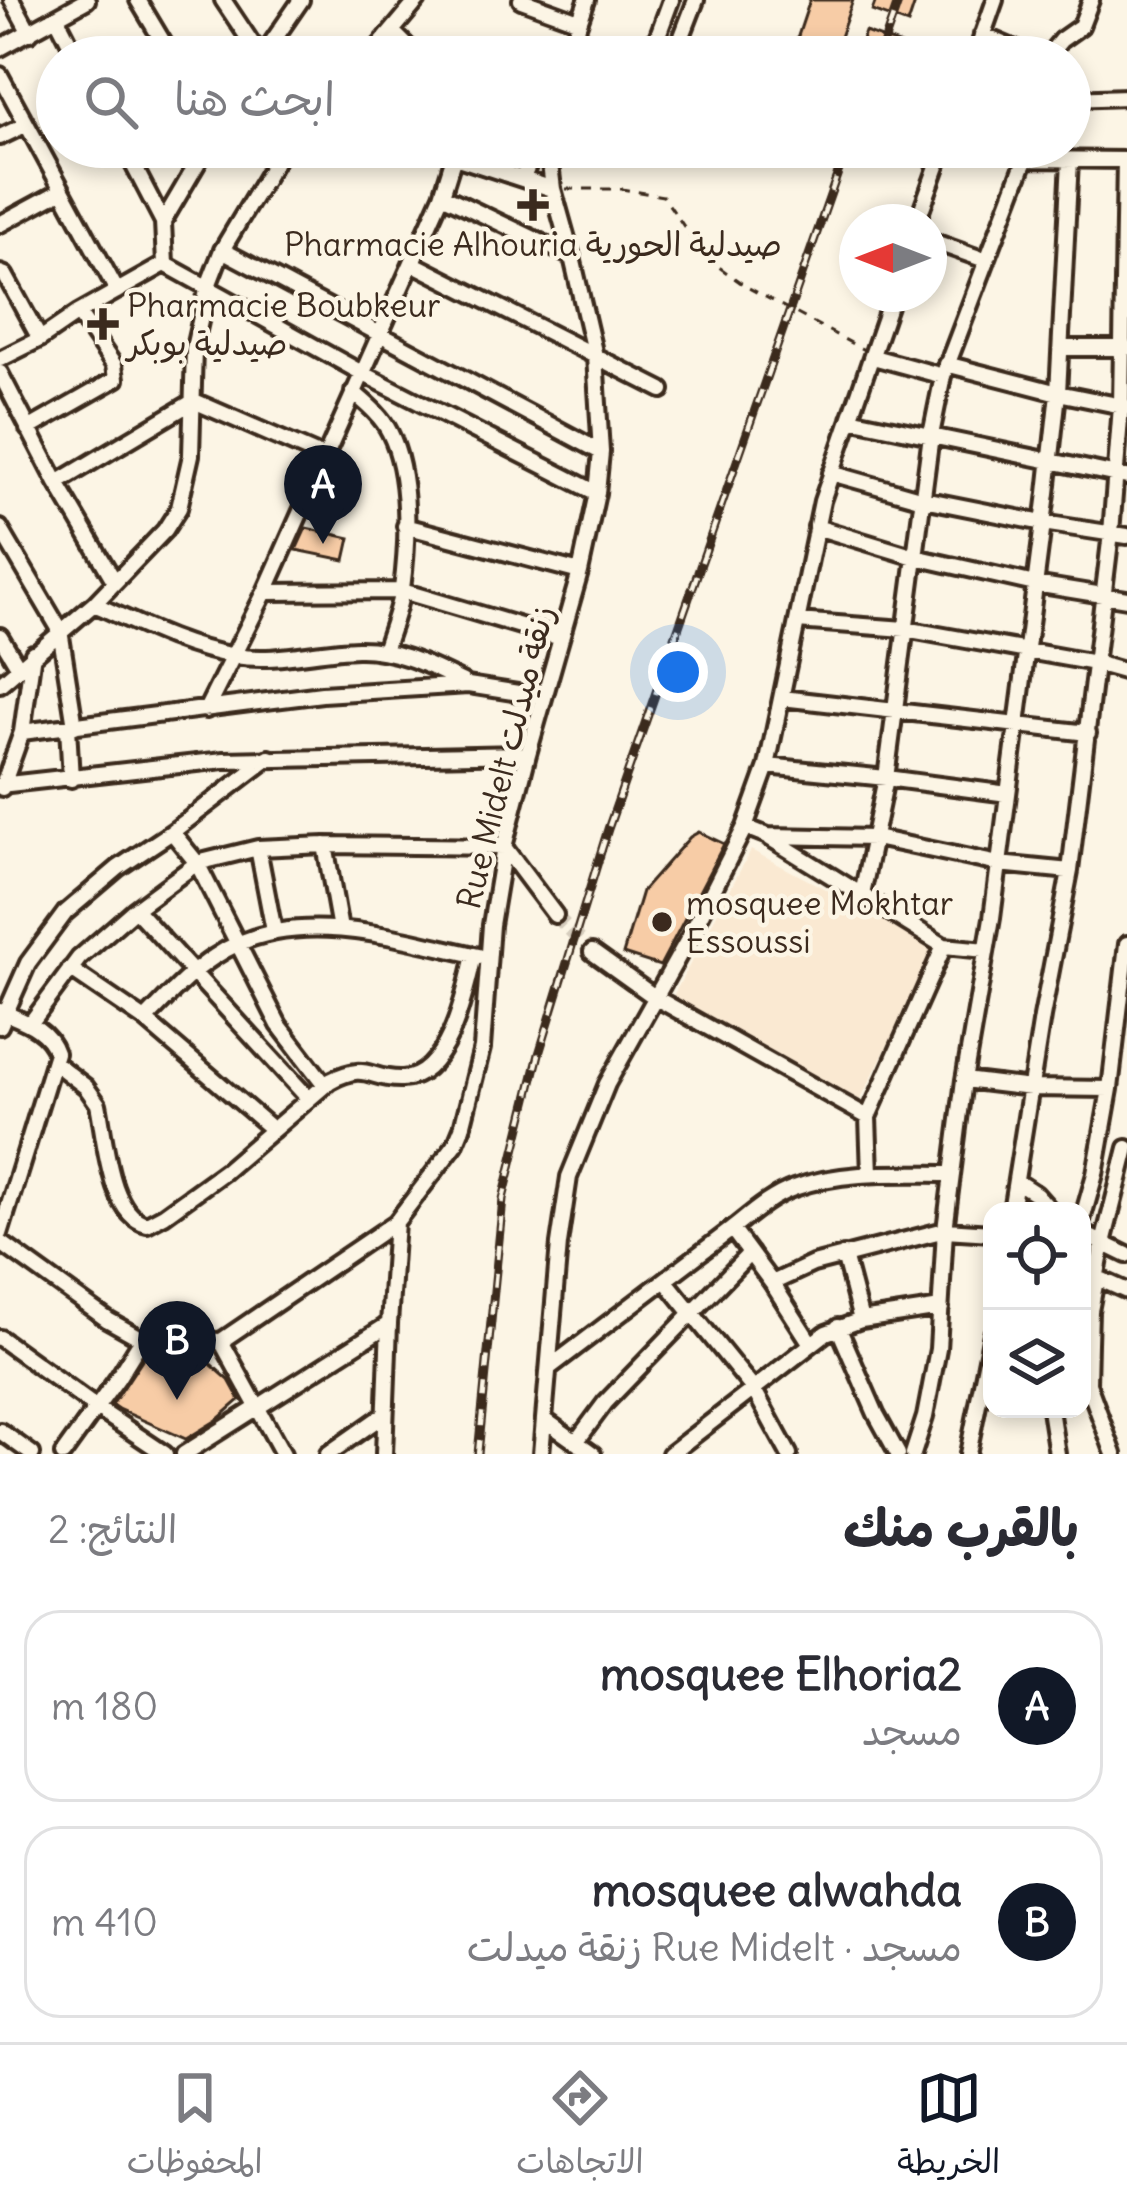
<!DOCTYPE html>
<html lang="ar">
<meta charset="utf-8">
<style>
:root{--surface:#fff;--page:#f2f2f3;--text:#2b2b33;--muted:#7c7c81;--line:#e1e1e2;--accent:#111827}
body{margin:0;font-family:Delius,"Playpen Sans Arabic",sans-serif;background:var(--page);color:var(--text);direction:rtl}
.controls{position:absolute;right:36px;bottom:36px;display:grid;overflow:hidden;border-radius:24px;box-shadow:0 6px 18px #0003}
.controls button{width:108px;height:108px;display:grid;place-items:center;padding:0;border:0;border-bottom:3px solid var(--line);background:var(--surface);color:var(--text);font:60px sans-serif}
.compass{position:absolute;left:839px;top:204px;width:108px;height:108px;border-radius:50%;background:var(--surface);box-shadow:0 6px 18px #0003;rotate:270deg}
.you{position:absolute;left:678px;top:672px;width:42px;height:42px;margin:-30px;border:9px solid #fff;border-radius:50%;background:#1a73e8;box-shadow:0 0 0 18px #1a73e833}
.badge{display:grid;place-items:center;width:78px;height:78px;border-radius:50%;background:var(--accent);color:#fff;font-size:39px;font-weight:700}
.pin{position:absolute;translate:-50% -99px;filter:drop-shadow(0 3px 6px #0008)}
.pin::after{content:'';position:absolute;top:63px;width:42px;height:36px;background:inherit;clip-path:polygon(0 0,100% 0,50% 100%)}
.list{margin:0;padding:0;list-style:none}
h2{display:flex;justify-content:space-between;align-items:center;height:156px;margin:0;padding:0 48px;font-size:51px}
h2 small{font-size:39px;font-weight:400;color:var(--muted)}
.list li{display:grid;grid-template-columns:78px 1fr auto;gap:36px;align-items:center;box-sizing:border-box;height:192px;margin:0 24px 24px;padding:0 24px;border:3px solid var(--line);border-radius:36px}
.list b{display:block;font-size:45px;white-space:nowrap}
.list p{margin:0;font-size:39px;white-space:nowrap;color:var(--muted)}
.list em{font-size:39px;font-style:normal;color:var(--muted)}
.icon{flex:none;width:66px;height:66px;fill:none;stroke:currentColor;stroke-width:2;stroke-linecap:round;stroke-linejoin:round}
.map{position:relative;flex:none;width:1127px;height:1454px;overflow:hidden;direction:ltr}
.search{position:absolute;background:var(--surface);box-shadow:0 6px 18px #0003;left:36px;right:36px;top:36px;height:132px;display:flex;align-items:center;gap:30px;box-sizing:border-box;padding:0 42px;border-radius:66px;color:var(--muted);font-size:45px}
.sheet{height:588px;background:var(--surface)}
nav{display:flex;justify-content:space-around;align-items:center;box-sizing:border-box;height:168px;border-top:3px solid var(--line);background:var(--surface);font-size:33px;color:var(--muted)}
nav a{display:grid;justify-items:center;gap:6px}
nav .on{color:var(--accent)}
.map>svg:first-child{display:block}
.built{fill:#fae9d2}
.building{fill:#f7cca6;stroke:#3b2a1e;stroke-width:3}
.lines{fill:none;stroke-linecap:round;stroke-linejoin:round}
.minor-tunnel{stroke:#d5ccbd;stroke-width:14;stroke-dasharray:14 7;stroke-linecap:butt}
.minor-casing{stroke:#3b2a1e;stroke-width:22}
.path{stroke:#3b2a1e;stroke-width:3;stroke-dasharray:9 9;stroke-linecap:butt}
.minor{stroke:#fcf5e5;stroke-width:14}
.rail-casing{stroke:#3b2a1e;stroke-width:9}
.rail{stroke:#fcf5e5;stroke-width:4.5;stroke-dasharray:14;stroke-linecap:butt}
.path-bridge{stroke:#3b2a1e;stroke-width:3;stroke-dasharray:9 9;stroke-linecap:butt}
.poi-dot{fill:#3b2a1e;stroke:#fcf5e5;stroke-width:4.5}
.labels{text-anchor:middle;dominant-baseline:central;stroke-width:9;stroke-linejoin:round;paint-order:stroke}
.poi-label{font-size:33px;fill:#3b2a1e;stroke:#fcf5e5;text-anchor:start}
.street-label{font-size:33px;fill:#3b2a1e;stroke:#fcf5e5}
</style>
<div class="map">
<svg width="1127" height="1454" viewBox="0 0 1127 1454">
<rect width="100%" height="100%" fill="#fcf5e5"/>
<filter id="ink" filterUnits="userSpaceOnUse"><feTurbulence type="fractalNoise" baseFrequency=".00833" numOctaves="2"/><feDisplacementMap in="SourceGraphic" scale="24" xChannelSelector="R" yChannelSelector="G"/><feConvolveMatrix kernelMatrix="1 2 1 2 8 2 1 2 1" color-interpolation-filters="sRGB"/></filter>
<g filter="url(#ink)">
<!-- built -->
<path class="built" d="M751,850l186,98 -77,152 -188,-102z"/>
<!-- building -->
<path class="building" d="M810,0h43l-20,57h-42z
M876,0h40l-8,24 -36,-13z
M865,32l36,13 -4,12h-41z
M821,147h43l-5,15z
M306,528l44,10 -5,22 -49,-10z
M699,832l25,12 -64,122 -37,-12 19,-63 48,-54z
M147,1352h50l32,28 11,20 -23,20 -31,19 -68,-30 -6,-4z"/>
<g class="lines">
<!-- minor-tunnel -->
<path class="minor-tunnel" d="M555,915l37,37"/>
<defs>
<path id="minor" d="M12,0l18,33
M138,0l34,57
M223,0l38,57
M521,0l58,21
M57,18l20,39
M392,31l26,26
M982,35l52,22
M273,43l20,14
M0,48l87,-48
M262,57l39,-57
M370,57l48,-57
M567,57l20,-57
M650,57l21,-57
M674,57l22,-57
M975,57l20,-57
M1047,57l14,-17 20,-14 10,-26
M0,75l117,216
M1070,99l57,-2
M0,137l25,-12
M124,147l39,75
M262,147l14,13
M455,157l98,32
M1026,159l101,1
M523,178l13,-31
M442,195l130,62
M917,222l27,-75
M0,224l61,-33
M929,240l56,20
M222,250l379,202
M412,263l250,127
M165,264l197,109 235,120
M165,264l-2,-42 44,-75
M0,273l5,2 35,64
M1061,348h66
M873,357l70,19
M0,359l40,-20 38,-26 87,-49
M946,364l112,29 69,14
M0,373l57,110 58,99
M353,392c14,12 29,24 37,41 21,42 18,110 12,156 -3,21 -12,42 -18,62
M850,419l277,58
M28,429l88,-50 -2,-14 -36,-52
M831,473l92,26 120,24 84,13
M57,483l137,-82 129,56
M405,526l175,46
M816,527l99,30 120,27 92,15
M0,528l60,102 15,96
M265,592l137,-1 159,47
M94,604c44,20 92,44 141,52 41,7 81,-6 122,-7 38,-1 73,17 106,33
M797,621l108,8 190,34 32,9
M0,636l18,30
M0,684l94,-80 71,-74 14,-22 12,-53 3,-107 14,-62 14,-36 54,-90 12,-13
M782,698l306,35
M206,710l59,-118 177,-397 15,-48
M68,727l3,52
M22,732l300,-38 146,-9 76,12
M767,766l119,12 122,16
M0,785l224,-25 304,-6
M2,788l20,-56 11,-79
M745,827l23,9 107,2 124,26 71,7
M172,832l25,31 82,162 46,60
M770,838l92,57
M325,845l15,84
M258,848l16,83
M135,909l174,190
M986,950l-42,-4 -82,-51 24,-117 45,-343 12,-59 87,-229
M592,952l64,46 212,119
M70,969l75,51 128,110
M0,1011c23,10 48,17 56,42l-56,181
M145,1020c22,-22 43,-46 69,-63 77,-53 181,-19 265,-1
M30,1024l49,-66 56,-49 62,-46 61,-15 67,-3 179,2 51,68
M0,1026l28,-63 37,-50 53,-45 54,-36 97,-74
M55,1063l31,24 12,17c7,32 11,112 49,120l17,-9 61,-44 105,-90c38,-20 38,-1 72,-2 47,-2 64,-89 72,-124
M964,1080l67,8 79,1
M870,1174l-2,-57 76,-171
M1016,1181l20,13 15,17
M1011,1211l31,-194 28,-146 41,-338 10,-127 4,-246
M1082,1220l13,-46 15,-85 17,-145
M732,1229c19,-15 39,-33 62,-41 50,-18 106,-14 158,-14
M1082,1233l45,22
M0,1242l108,78 34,19 79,2 175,-119 59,-77 7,-17 20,-80 9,-123 13,-78 24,-93 52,-182 17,-79 4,-41 -6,-96 -23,-99 -19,-68 -5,-42
M844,1255l17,65
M1082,1271l45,20
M665,1280l89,110 35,64
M772,1283l41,-19 132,-34 47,3
M838,1327l38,87 22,40
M0,1338l95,69 70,47
M221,1341l62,113
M549,1368l183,-139 40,54 39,61
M1050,1409l7,45
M545,1420l48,34
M0,1431l32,23
M576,1442l29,-39 145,-150
M63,1454l54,-75 25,-40
M184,1454l205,-130
M328,1454l57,-40
M384,1454l5,-130 7,-102
M541,1454l18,-210 10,-67 38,-93 84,-150 54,-107 22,-61 55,-265 71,-207
M670,1454l156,-121 35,-13 80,-12
M913,1454l12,-37 13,-68 7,-119 19,-150 28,-162 55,-425 11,-100 12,-233
M968,1454l24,-120
M1114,1454l-26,-70 1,-41 1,-32 13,-68 24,-95"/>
</defs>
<!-- minor casing -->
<use href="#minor" class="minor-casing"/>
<!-- path -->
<path class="path" d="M566,189h56l41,7 42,61"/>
<!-- minor -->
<use href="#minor" class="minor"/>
<defs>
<path id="rail" d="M879,57l20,-57
M478,1454l25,-255 36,-145 69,-225 239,-682"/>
</defs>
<!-- rail casing -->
<use href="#rail" class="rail-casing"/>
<!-- rail -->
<use href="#rail" class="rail"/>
<!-- path-bridge -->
<path class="path-bridge" d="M705,257l42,30 117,63"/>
</g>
</g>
<!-- markers -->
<g class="poi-dot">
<path d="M527 187h12v12h12v12h-12v12h-12v-12h-12v-12h12z"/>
<path d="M97 306h12v12h12v12h-12v12h-12v-12h-12v-12h12z"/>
<circle cx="662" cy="922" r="12"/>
</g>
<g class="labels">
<!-- poi labels -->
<g class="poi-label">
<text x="533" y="244" text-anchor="middle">Pharmacie Alhouria صيدلية الحورية</text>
<text x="127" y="305">Pharmacie Boubkeur<tspan x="127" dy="38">صيدلية بوبكر</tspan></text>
<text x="686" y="903">mosquee Mokhtar<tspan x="686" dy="38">Essoussi</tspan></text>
</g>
<!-- street labels -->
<g class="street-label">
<text transform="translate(505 757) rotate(-76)">Rue Midelt زنقة ميدلت</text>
</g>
</g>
</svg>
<div class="controls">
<button><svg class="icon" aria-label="locate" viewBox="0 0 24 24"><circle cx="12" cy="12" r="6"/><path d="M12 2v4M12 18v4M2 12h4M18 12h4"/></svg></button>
<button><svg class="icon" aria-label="layers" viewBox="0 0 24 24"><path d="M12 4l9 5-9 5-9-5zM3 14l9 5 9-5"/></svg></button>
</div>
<svg class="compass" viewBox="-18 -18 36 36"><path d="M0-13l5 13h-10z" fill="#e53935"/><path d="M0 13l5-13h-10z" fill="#7c7c81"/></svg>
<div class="you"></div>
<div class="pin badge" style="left:323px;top:544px">A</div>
<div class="pin badge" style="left:177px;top:1400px">B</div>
<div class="search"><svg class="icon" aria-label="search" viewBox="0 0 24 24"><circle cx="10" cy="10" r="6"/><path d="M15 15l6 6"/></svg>ابحث هنا</div>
</div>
<section class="sheet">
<h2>بالقرب منك<small>النتائج: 2</small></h2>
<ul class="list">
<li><span class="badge">A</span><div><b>mosquee Elhoria2</b><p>مسجد</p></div><em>180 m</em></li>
<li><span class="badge">B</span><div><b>mosquee alwahda</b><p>مسجد · Rue Midelt زنقة ميدلت</p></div><em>410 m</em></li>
</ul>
</section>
<nav>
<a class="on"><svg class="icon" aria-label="map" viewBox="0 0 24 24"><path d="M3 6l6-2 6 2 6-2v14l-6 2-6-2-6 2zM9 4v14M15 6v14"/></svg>الخريطة</a>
<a><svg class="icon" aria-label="directions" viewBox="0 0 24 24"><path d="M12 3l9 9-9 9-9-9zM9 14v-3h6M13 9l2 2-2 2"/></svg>الاتجاهات</a>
<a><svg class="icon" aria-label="saved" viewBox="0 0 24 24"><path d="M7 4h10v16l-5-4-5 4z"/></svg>المحفوظات</a>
</nav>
